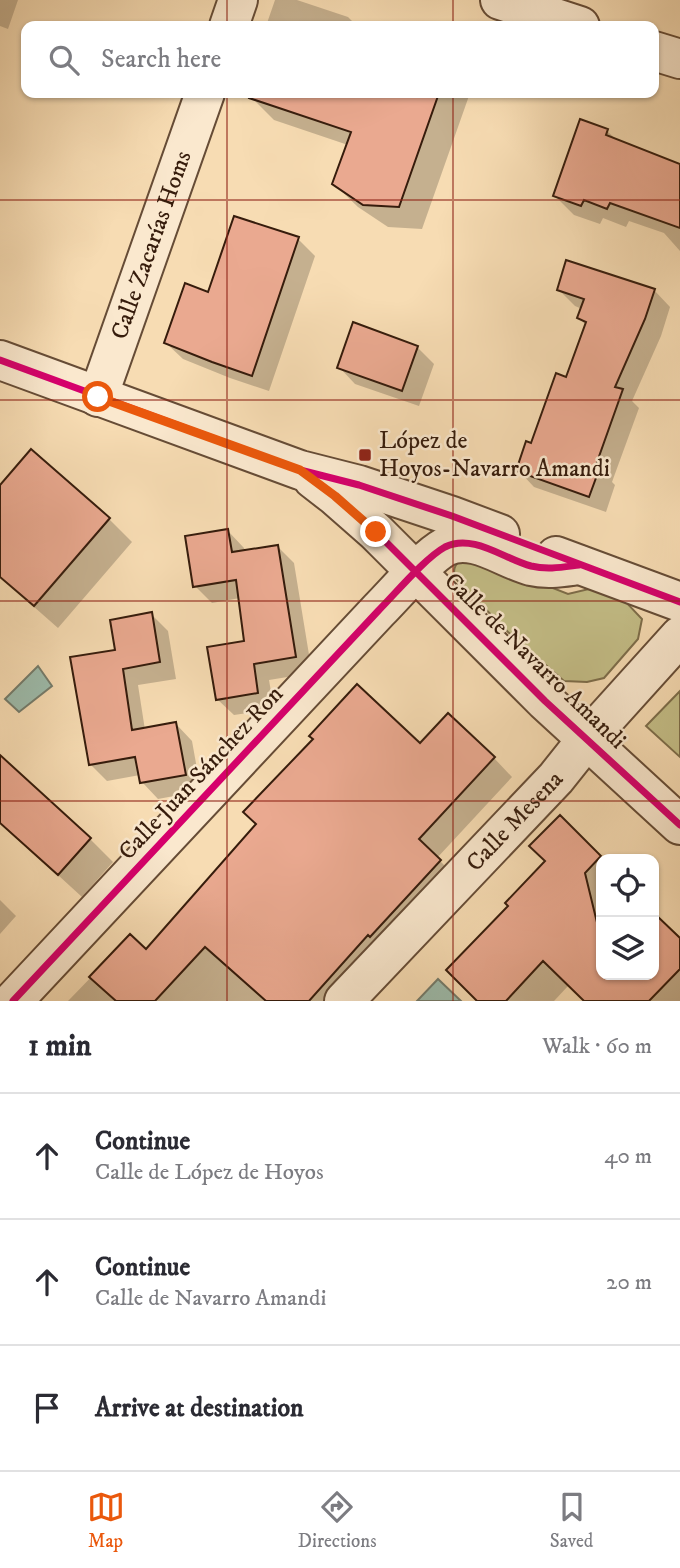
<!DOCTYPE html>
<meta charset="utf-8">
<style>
:root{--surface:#fff;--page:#f2f2f3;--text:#2b2b33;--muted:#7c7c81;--line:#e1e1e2;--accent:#ea580c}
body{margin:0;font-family:"IM FELL DW Pica",serif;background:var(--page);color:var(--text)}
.controls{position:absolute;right:21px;bottom:21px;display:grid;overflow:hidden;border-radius:14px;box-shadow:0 2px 5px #0004}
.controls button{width:63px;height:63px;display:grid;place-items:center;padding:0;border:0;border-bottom:2px solid var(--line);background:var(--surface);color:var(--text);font:35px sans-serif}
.stop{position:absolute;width:21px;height:21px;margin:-16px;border:5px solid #ea580c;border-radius:50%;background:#fff}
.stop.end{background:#ea580c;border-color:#fff;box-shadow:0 2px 7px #0008}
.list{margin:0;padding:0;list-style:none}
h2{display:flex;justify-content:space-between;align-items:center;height:91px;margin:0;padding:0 28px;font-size:30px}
h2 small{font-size:23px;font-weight:400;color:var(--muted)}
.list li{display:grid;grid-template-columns:46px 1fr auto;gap:21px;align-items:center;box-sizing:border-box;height:126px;padding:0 28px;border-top:2px solid var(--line)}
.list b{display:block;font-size:26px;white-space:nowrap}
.list p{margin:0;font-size:23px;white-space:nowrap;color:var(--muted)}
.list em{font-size:23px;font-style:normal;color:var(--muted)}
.icon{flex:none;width:38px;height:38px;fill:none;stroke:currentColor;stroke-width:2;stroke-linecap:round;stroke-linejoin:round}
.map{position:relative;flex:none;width:680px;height:1001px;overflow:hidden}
.search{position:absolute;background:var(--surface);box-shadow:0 2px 5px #0004;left:21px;right:21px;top:21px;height:77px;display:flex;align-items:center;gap:18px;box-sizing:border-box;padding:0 24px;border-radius:14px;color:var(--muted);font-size:26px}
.sheet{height:469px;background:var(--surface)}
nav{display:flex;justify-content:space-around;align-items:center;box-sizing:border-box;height:98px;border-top:2px solid var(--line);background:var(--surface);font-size:19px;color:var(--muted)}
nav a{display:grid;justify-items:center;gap:4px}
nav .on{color:var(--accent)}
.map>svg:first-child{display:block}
.green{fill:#c4be87;stroke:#7d6d4a;stroke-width:2}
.water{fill:#9dbcac;stroke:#747c6c;stroke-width:2}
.shadow{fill:#0003}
.building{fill:#eaa990;stroke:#361c0c;stroke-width:2}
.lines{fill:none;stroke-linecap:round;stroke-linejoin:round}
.minor-casing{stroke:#664c36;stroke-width:42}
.minor{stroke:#fae8ce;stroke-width:38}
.cycleway-casing{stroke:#fae8ce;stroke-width:11}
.cycleway{stroke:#d6006c;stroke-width:7}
.route{stroke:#ea580c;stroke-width:9}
.grid{fill:none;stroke:#8f2418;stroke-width:2;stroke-opacity:0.55}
.poi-dot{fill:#8f2418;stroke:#fae8ce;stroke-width:2.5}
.labels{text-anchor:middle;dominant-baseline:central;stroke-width:5;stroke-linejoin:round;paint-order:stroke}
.street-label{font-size:24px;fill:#361c0c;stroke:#fae8ce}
.poi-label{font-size:24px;fill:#361c0c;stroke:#fae8ce;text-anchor:start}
</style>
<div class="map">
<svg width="680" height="1001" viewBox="0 0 680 1001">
<rect width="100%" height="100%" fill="#f7dcb3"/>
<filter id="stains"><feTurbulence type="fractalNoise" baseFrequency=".00286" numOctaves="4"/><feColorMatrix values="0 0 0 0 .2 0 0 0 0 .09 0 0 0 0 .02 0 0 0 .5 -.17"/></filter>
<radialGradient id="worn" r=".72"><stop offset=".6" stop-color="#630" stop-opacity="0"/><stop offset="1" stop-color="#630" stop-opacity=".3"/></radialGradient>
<!-- green -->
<path class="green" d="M461,560l56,14 51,20 25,-6 31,12 18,19 -4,20 -34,39 -17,4 -23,-1 -56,-49 -53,-54c-2,-8 -1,-13 6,-18z
M680,691v66l-34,-31z"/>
<!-- water -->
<path class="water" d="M38,666l14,20 -33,26 -14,-13z
M438,979l23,22h-44z"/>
<!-- shadow -->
<path class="shadow" d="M0,0h18l-10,29 -8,-3z
M275,0h22l51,17 9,9h-91z
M253,93h217l-48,136 -34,-2 -30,-20 -24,-23 14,-39 -74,-25 -23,-23z
M607,131l12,11 61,22v87l-16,-18 -35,-12 -3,6 -23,-9 -3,6 -26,-9 -19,-19z
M298,239l17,17 -46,135 -39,-13 -47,-19 -17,-16 43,-49z
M559,290h95l16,17 -9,29 -29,65 7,7 -27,74 3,3 -9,27 -72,-25 -16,-17 49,-91 20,-53 -8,-8 3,-9 -7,-3z
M417,347l17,17 -15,42 -64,-22 -16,-17z
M0,488l109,31 23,23 -74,86 -58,-51z
M228,531l16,17 1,4 32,-6 17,17 18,110 -43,7 5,29 -40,6 -17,-16 29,-56 -6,-45 -28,5 -17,-17z
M151,614l17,17 8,48 -38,6 7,45 31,-6 16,17 9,50 -43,8 -16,-17 -2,-7 -33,6 -16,-16 26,-114z
M420,746l74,12 18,19 -75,81 22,22 -114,121h-277l63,-65 15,15z
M0,757l90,82 23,23 -31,35 -82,-75z
M560,818l42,41 -1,116h53v-60l26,26v60h-94l-17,-16 -15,16h-75l31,-96 37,-44z
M0,900l16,16 -16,18z"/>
<!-- building -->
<path class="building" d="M250,93h189l-40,114 -36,-2 -31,-21 19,-52 -102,-34z
M580,119l28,10 -2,6 74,29v64l-70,-25 -3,6 -23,-9 -3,6 -28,-10z
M234,216l65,21 -47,139 -40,-14 -48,-19 21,-60 23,9z
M566,260l89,29 -10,30 -30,68 8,2 -27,76 4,2 -11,30 -73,-26 10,-30 5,2 25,-70 10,4 20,-55 -9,-4 7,-19 -27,-9z
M353,322l65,24 -16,45 -65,-23z
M31,449l79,69 -76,88 -34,-29v-92z
M228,529l4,23 46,-7 18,112 -42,7 4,29 -42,7 -9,-53 37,-6 -8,-61 -43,7 -8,-51z
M152,612l8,50 -37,7 9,61 44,-8 10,53 -46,8 -5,-26 -46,8 -19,-108 45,-7 -5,-30z
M357,684l63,59 28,-30 47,44 -76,82 22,21 -71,77 -2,-2 -59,66h-43l-61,-54 -50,54h-39l-27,-24 41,-43 16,15 110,-125 -13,-12 70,-73 -4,-3z
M0,755l91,83 -33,37 -58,-52z
M560,815l41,41 -16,17 16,66v36h53v-62l26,25v31l-31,32h-65l-41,-40 -37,40h-29l-31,-31 62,-64 -3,-3 40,-42 -16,-15z"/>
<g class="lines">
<defs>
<g id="minor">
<path d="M500,0l80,26"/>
<path d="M229,26l9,-26"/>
<path d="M654,51l26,8"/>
<path d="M0,360l300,110 59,15 93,31 48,18"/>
<path id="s1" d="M98,397l107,-304"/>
<path d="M313,479l22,17 41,36 169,169 135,124"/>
<path d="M556,556l124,46"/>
<path d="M13,1001l366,-391c17,-17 46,-52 66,-63 28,-14 59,12 86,19 17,4 32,1 48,-1"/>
<path id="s2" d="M344,1001l212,-223 31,-39 93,-103"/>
</g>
</defs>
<!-- minor casing -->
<use href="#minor" class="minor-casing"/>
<!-- minor -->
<use href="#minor" class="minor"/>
<defs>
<path id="cycleway" d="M0,360l300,110 59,15 93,31 228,86
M308,476l27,20 41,36 169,169 135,124
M13,1001l366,-391c17,-17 46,-52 66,-63 28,-14 59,12 86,19 17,4 32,1 48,-1"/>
</defs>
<!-- cycleway casing -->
<use href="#cycleway" class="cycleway-casing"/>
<!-- cycleway -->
<use href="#cycleway" class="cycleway"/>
</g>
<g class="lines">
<!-- route -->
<path class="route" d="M98,397l202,73 35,26 41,36"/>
</g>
<!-- grid -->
<path class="grid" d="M227,0v26M453,0v26M227,93v908M453,93v908M0,200h680M0,400h680M0,601h680M0,801h680"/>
<!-- markers -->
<rect class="poi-dot" x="358" y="448" width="14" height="14" rx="3.5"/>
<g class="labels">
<!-- street labels -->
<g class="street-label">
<text stroke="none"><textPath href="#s1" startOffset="161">Calle Zacarías Homs</textPath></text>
<text transform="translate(535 661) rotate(44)">Calle de Navarro Amandi</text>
<text transform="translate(201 773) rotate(-47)">Calle Juan Sánchez Ron</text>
<text stroke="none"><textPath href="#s2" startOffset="248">Calle Mesena</textPath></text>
</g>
<!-- poi labels -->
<g class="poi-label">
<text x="379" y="441">López de<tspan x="379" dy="28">Hoyos-Navarro Amandi</tspan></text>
</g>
</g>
<rect width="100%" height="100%" filter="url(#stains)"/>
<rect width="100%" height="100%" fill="url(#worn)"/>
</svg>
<div class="controls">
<button><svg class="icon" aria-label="locate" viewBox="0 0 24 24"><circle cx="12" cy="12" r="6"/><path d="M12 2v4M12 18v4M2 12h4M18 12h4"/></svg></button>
<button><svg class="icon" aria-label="layers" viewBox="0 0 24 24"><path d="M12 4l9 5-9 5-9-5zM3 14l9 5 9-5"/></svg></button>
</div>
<div class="stop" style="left:98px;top:397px"></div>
<div class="stop end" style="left:376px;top:532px"></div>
<div class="search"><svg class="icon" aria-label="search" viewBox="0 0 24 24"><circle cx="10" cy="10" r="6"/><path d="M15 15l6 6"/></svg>Search here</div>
</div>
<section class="sheet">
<h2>1 min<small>Walk · 60 m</small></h2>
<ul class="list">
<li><svg class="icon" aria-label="ahead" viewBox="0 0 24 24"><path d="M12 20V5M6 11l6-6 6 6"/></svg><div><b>Continue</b><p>Calle de López de Hoyos</p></div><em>40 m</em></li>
<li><svg class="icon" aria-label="ahead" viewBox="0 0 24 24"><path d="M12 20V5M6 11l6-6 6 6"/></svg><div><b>Continue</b><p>Calle de Navarro Amandi</p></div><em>20 m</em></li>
<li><svg class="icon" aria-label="arrive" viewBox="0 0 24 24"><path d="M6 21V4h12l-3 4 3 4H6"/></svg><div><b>Arrive at destination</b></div></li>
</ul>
</section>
<nav>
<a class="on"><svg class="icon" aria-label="map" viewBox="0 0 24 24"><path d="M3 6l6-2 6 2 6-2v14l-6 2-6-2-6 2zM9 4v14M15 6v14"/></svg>Map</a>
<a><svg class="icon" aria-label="directions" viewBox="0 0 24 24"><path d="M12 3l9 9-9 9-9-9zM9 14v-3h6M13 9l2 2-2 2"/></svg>Directions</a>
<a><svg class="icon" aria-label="saved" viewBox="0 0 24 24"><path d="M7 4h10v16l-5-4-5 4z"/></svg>Saved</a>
</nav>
